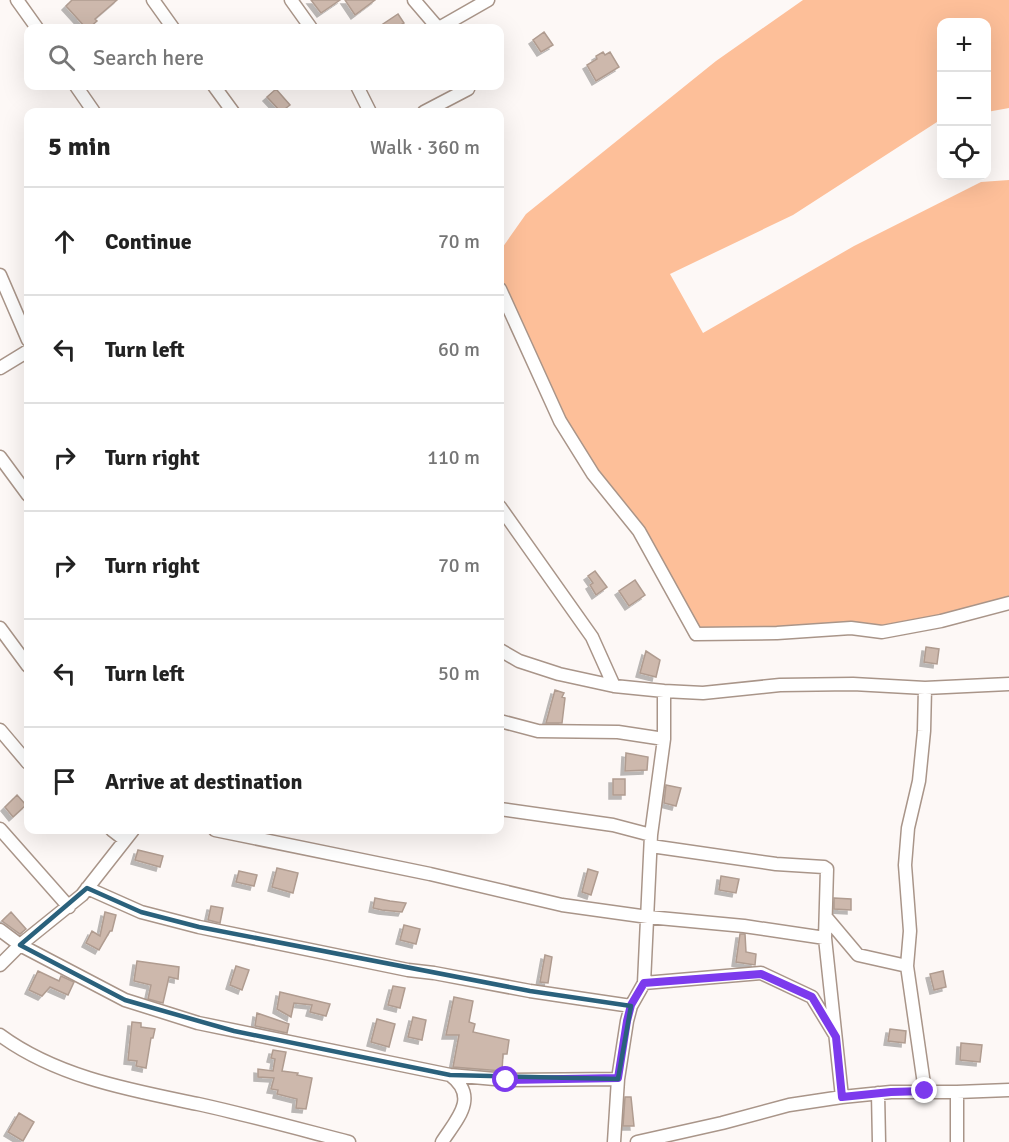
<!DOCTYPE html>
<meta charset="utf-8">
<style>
:root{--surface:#fff;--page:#f2f2f2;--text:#222;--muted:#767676;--line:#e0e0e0}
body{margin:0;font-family:Signika,sans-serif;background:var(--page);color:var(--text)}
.controls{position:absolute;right:18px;top:18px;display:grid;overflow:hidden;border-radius:12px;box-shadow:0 6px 24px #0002}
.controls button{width:54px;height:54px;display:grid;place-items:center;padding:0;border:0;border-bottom:2px solid var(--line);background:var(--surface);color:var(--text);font:30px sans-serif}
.stop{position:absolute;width:18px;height:18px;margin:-14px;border:4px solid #7c3aed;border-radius:50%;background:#fff}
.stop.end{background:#7c3aed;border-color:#fff;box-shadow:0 2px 6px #0008}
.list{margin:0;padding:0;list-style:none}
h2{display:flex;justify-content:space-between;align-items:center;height:78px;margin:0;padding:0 24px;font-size:26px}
h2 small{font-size:20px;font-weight:400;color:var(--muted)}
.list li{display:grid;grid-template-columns:39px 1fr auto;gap:18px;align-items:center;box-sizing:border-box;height:108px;padding:0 24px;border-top:2px solid var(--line)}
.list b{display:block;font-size:22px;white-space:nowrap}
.list em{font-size:20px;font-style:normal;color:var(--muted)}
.icon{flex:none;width:33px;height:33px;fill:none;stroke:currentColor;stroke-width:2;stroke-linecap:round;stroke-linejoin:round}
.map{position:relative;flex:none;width:1009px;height:1142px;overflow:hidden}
.search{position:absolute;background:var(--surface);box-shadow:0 6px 24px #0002;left:24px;top:24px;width:480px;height:66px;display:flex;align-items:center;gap:15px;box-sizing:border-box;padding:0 21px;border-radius:12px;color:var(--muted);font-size:22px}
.panel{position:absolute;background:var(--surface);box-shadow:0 6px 24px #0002;left:24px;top:108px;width:480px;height:726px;border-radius:12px}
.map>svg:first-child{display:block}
.green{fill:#fdbf99}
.building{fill:#cdb8ac;stroke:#b09c90;stroke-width:1.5;filter:url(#shadow)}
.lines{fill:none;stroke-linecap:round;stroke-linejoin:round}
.minor-casing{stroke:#a99589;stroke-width:15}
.minor{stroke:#fff;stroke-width:12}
.route{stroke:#7c3aed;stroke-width:8}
.marked{fill:none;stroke:#2a617c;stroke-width:4.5;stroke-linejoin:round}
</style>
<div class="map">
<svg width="1009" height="1142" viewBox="0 0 1009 1142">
<defs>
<filter id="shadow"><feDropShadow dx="-4" dy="4" stdDeviation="0" flood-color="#0004"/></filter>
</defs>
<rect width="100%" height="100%" fill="#fdf8f6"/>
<!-- green -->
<path class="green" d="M803,0h206v108l-22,4 -1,-90h-44l-1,99 -4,1 -144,93 -123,59 33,59 151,-87 127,-64 28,-2v417l-64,22 -87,11 -161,3 -68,-111 -80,-115 -49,-113v-43l26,-37 190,-153z"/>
<!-- building -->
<path class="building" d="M72,0h45l-22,19 2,2 -8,7h-3l-20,-22z
M311,0h29l-19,13z
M345,0h30l-20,15z
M398,14l6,9 -8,5h-19z
M544,32l9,13 -12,7 -8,-12z
M603,52l2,3 5,-3 9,15 -23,14 -9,-16 10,-6 -1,-3z
M276,89l14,16 -9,7 -14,-15z
M595,571l12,16 -11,8 -6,-10 3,-2 -5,-7z
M635,580l10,15 -16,11 -10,-15z
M926,647l13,2 -2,15 -13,-2z
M646,651l14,9 -4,17 -16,-4z
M555,690l9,3 -2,4 3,1 -3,25h-16z
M626,753l22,4 -1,13 -22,1z
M613,779h12v16h-12z
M666,785l15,3 -5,18 -12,-3z
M17,795l9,10 -13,12 -8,-10z
M138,850l25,6 -3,11 -25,-7z
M277,868l21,5 -5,20 -21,-6z
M588,869l10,3 -7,23 -9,-3z
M239,871l18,4 -3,11 -18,-4z
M721,876l18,3 -3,14 -17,-3z
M375,898l15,3 16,2 -4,9 -20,-2 -9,-2z
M834,898l17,1v11l-17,-1z
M211,906l12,2 -3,15 -12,-3z
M11,912l15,17 -6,5 -18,-13z
M105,912l11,3 -4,16h-2l-11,19 -13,-7 6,-12 8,5z
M404,925l16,4 -4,15 -16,-4z
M740,934h5l1,18 10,2 -1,11 -19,-3z
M545,955l7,2 -4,26 -8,-1z
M137,961l42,6 -1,12 -9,-2 -6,26 -15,-4 3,-14 -17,-4z
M236,966l13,4 -7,20 -12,-5z
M38,971l21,10 2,-5 13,6 -6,13 -18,-8 -8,9 -13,-6z
M943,971l3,16 -12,3 -4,-16z
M393,986l12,2 -5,20 -12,-3z
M280,992l50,12 -4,12 -16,-4 2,-7 -18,-2 -3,14 -14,-8z
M454,997l19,4 -4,21 6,2 -2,8 36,8 -2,14h-4l-1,17 -49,-4 6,-32h-13z
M257,1013l32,11 -2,9 -32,-7z
M413,1017l13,3 -4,20 -14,-3z
M377,1019l18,5 -6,23 -18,-5z
M132,1022l9,1v4l14,2 -2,9h-2l-5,30 -10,-2 1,-5 -9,-1z
M890,1029l16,2 -1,12 -17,-2z
M961,1043l21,2 -2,17 -20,-2z
M273,1050l13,2 -4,19 16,2 -1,2 15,3 -6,31 -10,-1 1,-9 -20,-5 1,-4 -7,-1 3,-11 -16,-1v-8l15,2 2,-12 -4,-1z
M625,1097h6l3,29h-11z
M19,1113l15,9 -11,19 -15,-9z"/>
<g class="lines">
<defs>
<path id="minor" d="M17,0l20,28
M153,0l20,28
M291,0l20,28
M414,0l24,28
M439,28l49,-28
M76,86l18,26
M214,86l19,26
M357,86l13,26
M424,112l44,-23 1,-3
M0,275l28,65
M500,289l60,132 33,53 46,57 57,103 81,-1 74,-5 31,4 59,-11 68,-18
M0,368l28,-17
M0,457l28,38
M500,507l92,130 22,49
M0,628l28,38
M500,650l19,11 40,13 55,12 50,5 39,2 77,-8 73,-1 72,4 84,-4
M500,721l38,10 80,1 46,7 -13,96 -7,148 -13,23 -4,15 -9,58 -4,63
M0,730l28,33
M664,739v-48
M500,809l113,16 38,10
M0,829l69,78
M112,830l13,10
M215,830l215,44 132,31 86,12 96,9 81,12
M651,846l125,18 48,3 3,2 -2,69 17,159
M87,888l54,24 58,15 209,43 26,3 96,18 101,15
M826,917l32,38 49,11
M0,930l20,15 105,55 73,23 252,52 56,5 112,-1
M0,965l20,-20 62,-50 51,-65
M644,983l117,-10 51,24 22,36
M0,1035c57,42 130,55 198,69 50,11 101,25 151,38
M925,1091l-18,-125 3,-35 -5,-66 3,-37 11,-47 5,-50 1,-43
M957,1092v50
M878,1093l1,49
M442,1142c14,-22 38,-45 8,-67
M637,1142l85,-19 67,-18 53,-8 49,-5h66l52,-2"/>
</defs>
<!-- minor casing -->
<use href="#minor" class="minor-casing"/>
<!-- minor -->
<use href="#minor" class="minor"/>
</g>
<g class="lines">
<!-- route -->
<path class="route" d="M506,1080l112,-2 9,-57 4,-16 13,-22 117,-9 51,23 24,40 6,60 49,-5 34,-1"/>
</g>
<!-- marked area -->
<path class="marked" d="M87,888l54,24 58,15 331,64 101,15 -13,73 -168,-4 -216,-44 -109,-31 -105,-55z"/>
</svg>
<div class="controls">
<button>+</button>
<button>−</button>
<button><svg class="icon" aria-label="locate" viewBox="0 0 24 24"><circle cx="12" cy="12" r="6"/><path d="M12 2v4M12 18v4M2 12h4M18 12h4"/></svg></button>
</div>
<div class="stop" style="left:506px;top:1080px"></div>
<div class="stop end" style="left:925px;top:1091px"></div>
<div class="search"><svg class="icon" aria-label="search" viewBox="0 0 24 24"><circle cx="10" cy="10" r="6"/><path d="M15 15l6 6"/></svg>Search here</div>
<section class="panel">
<h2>5 min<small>Walk · 360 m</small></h2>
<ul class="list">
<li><svg class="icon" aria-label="ahead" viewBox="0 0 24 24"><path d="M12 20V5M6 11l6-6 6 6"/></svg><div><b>Continue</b></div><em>70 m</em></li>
<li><svg class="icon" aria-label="left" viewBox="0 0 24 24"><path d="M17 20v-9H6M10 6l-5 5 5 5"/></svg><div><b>Turn left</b></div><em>60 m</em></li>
<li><svg class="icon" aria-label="right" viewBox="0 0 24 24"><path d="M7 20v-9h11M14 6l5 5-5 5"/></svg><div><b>Turn right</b></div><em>110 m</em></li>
<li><svg class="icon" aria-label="right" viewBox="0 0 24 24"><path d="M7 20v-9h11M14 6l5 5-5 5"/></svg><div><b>Turn right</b></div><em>70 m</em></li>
<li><svg class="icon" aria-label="left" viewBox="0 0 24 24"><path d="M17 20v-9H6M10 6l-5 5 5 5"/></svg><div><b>Turn left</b></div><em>50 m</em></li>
<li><svg class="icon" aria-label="arrive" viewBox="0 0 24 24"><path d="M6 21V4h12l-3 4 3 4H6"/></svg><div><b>Arrive at destination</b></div></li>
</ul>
</section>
</div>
